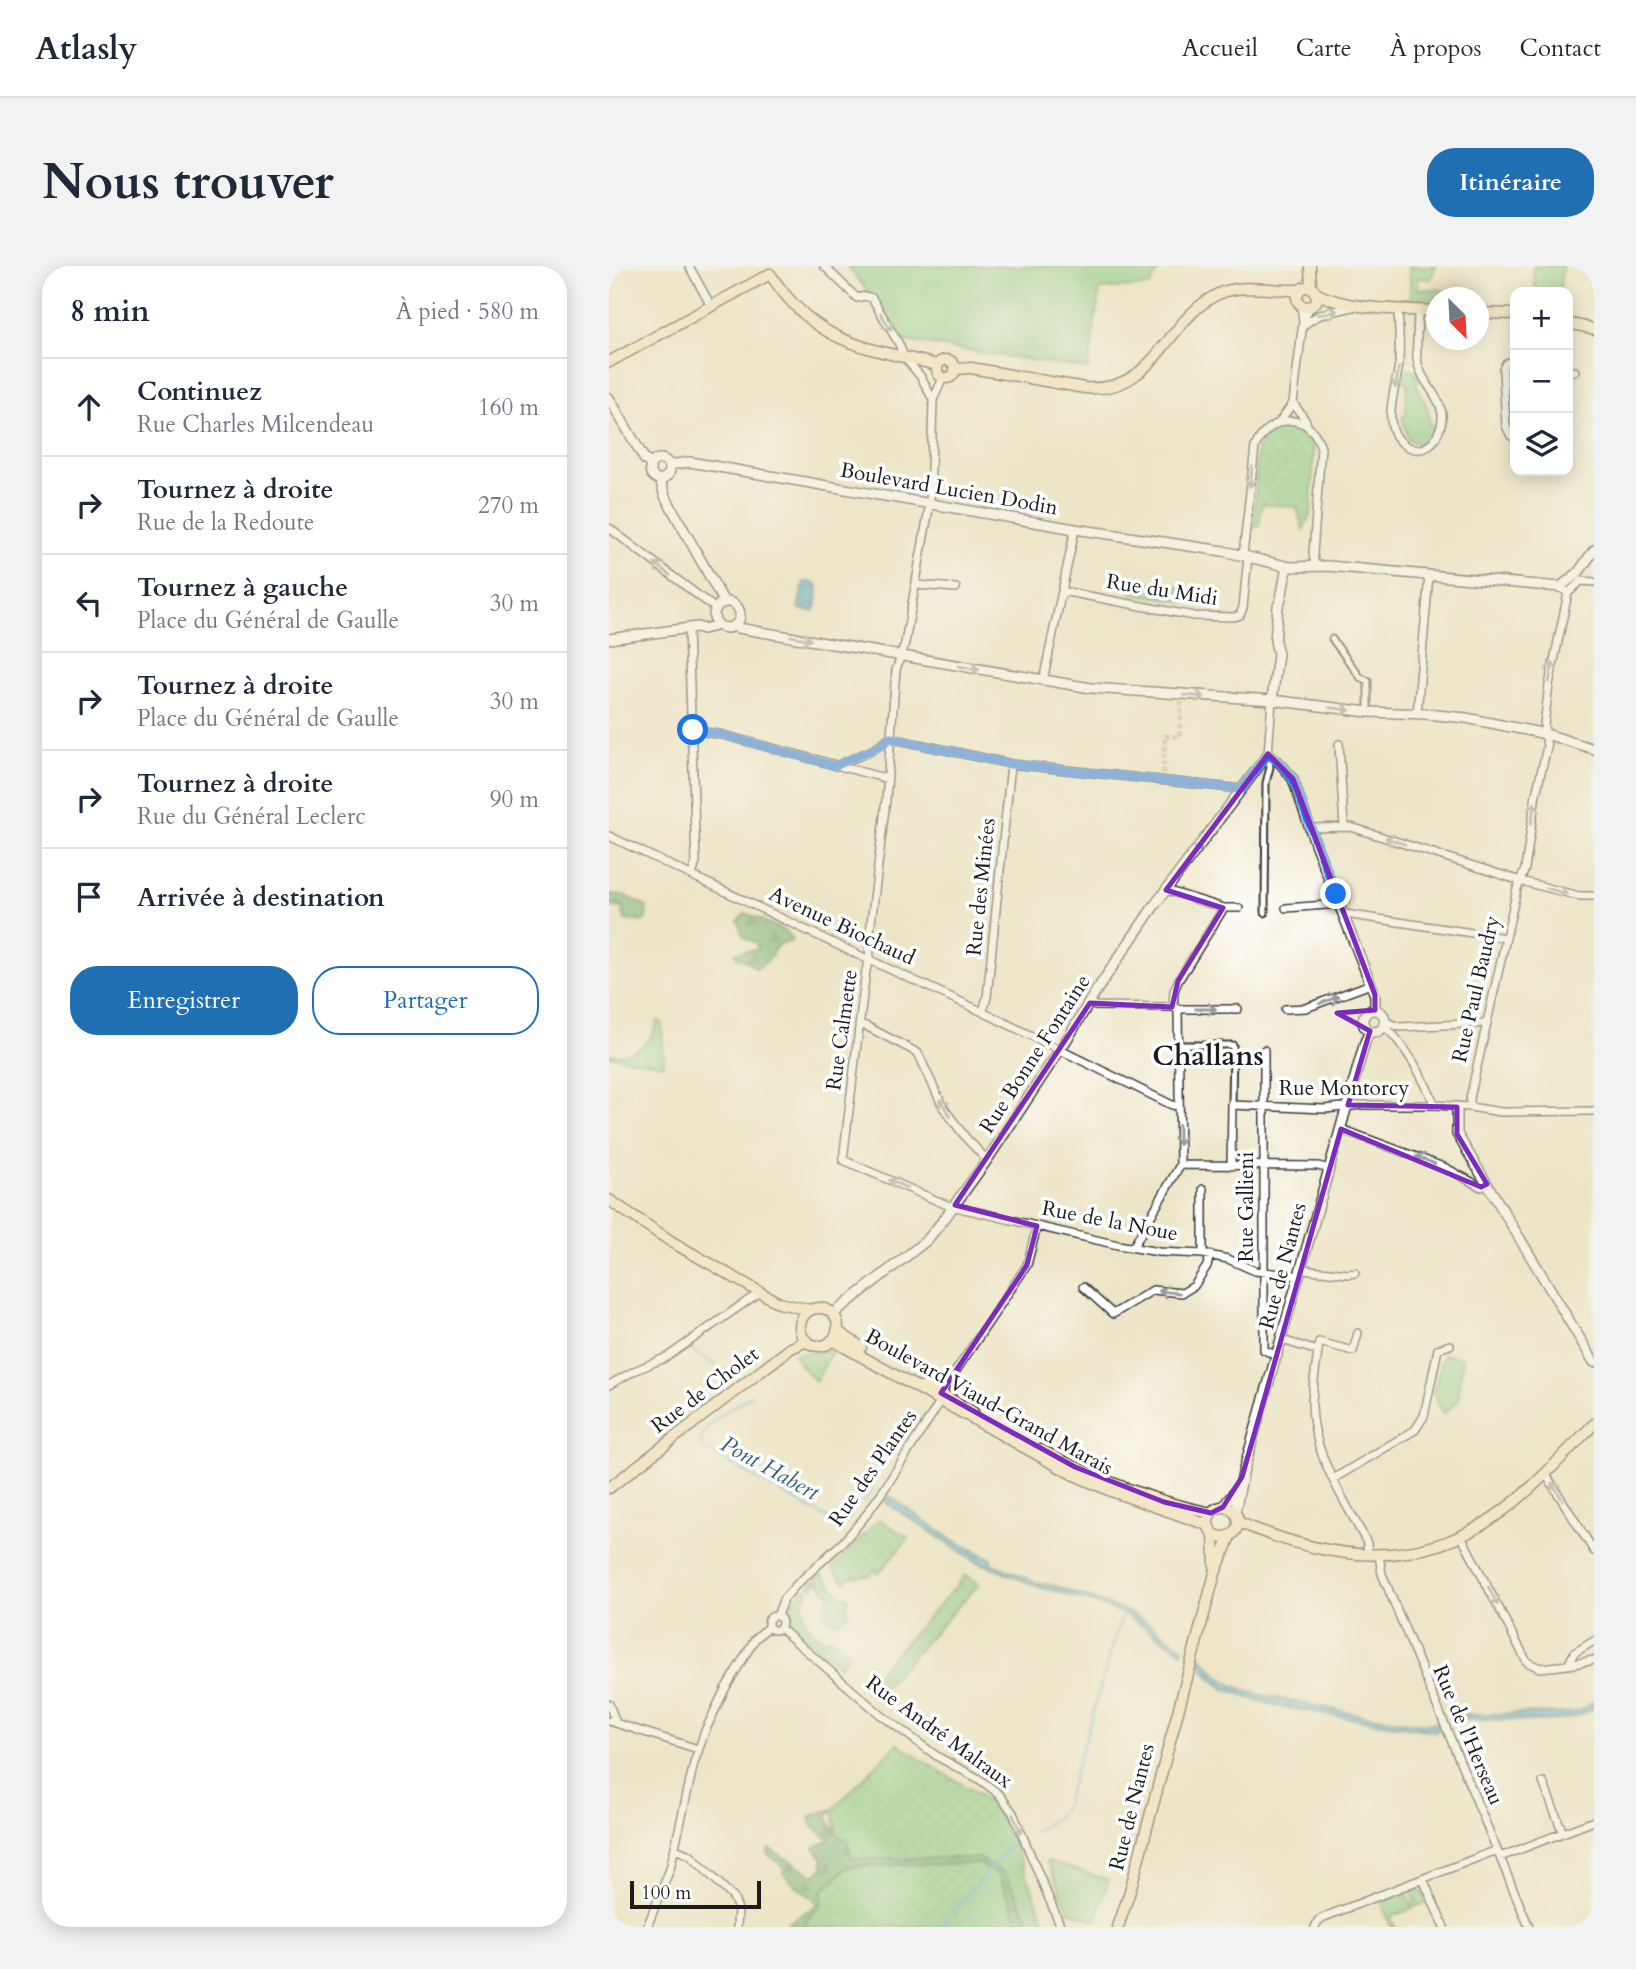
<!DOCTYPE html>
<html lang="fr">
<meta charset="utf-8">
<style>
:root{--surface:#fff;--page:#f2f2f3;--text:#1f2937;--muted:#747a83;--line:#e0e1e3;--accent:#1f6fb2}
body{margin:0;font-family:Cardo,serif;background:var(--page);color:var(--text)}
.controls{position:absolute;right:21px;top:21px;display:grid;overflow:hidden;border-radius:14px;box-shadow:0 4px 18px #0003}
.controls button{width:63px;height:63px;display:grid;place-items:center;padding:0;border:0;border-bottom:2px solid var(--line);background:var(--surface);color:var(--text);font:35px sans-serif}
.compass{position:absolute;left:817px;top:21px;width:63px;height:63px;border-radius:50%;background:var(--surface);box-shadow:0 4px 18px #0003;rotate:156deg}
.scale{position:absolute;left:21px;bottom:18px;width:131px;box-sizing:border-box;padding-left:7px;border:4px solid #1c1c1c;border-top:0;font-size:19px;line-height:24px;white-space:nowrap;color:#1c1c1c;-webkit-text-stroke:5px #fff;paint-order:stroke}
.stop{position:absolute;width:21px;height:21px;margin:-16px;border:5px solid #1a73e8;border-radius:50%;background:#fff}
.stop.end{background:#1a73e8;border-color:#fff;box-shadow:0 2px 7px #0008}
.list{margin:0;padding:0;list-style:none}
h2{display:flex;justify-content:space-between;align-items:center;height:91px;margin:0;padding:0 28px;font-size:30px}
h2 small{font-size:23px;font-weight:400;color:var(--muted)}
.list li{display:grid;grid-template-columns:46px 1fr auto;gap:21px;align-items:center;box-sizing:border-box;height:98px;padding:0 28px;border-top:2px solid var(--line)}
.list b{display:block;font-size:26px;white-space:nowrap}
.list p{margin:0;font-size:23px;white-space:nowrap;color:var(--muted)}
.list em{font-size:23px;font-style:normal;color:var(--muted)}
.actions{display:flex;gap:14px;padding:21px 28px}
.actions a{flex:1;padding:16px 0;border:2px solid var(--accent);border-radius:28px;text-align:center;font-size:24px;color:var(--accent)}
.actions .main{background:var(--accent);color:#fff}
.icon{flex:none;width:38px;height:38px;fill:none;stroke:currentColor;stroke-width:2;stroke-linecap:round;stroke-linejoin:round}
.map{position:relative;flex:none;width:985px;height:1661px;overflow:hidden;border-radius:28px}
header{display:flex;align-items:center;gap:42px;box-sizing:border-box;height:98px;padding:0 35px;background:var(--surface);border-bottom:2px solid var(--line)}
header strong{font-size:33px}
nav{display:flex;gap:38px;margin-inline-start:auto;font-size:24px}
.intro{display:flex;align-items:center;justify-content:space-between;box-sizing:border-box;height:168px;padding:0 42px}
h1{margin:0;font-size:49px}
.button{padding:18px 32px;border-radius:28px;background:var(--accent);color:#fff;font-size:24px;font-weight:700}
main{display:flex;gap:42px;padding:0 42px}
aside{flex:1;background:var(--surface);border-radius:28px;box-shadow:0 4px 18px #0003}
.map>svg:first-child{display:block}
.grass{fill:url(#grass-dots);stroke:#4e7251;stroke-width:2}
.forest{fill:url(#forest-firs);stroke:#426448;stroke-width:2}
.green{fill:#7fc986;stroke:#4e7251;stroke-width:2}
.water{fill:url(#water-waves);stroke:#346073;stroke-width:2}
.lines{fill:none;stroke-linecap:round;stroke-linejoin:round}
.stream{stroke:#4da5ca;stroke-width:2.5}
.pedestrian-tunnel{stroke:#c3bda6;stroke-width:5;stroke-dasharray:5 2.5;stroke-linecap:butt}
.pedestrian-casing{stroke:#3b3a36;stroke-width:9}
.minor-casing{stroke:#3b3a36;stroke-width:10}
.tertiary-casing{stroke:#3b3a36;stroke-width:12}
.secondary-casing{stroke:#3b3a36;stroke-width:13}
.pedestrian{stroke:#fff;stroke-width:5}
.minor{stroke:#fff;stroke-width:7}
.tertiary{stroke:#fff;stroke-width:9}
.secondary{stroke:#f9e7c3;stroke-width:10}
.oneway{stroke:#999}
.route{stroke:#1a73e8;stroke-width:9}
.marked{fill:none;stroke:#7b2cbf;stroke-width:5;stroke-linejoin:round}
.labels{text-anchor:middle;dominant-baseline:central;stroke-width:7;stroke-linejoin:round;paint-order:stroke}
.street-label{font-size:21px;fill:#1c1c1c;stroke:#fff}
.water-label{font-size:23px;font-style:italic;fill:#346073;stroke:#fff}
.district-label{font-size:28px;font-weight:bold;fill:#1c1c1c;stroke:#fff}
</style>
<header>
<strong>Atlasly</strong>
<nav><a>Accueil</a><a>Carte</a><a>À propos</a><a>Contact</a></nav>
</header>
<div class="intro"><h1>Nous trouver</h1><a class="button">Itinéraire</a></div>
<main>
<aside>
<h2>8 min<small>À pied · 580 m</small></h2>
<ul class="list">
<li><svg class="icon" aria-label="ahead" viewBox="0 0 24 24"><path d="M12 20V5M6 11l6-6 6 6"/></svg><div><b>Continuez</b><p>Rue Charles Milcendeau</p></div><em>160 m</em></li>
<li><svg class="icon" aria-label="right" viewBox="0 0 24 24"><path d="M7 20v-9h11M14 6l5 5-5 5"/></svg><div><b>Tournez à droite</b><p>Rue de la Redoute</p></div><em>270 m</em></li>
<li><svg class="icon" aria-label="left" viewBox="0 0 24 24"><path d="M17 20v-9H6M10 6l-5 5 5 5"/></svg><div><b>Tournez à gauche</b><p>Place du Général de Gaulle</p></div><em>30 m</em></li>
<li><svg class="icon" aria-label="right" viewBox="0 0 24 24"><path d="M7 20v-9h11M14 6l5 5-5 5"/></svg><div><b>Tournez à droite</b><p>Place du Général de Gaulle</p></div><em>30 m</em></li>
<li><svg class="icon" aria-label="right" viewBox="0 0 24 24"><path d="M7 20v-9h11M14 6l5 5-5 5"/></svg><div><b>Tournez à droite</b><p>Rue du Général Leclerc</p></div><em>90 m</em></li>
<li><svg class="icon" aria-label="arrive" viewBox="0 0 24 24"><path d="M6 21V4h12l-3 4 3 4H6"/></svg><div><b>Arrivée à destination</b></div></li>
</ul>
<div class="actions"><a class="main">Enregistrer</a><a>Partager</a></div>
</aside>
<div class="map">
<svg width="985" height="1661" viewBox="0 0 985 1661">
<defs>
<pattern id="grass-dots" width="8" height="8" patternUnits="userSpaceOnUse" patternTransform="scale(1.75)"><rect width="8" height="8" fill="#7fc986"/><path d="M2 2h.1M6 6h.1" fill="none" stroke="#6dac73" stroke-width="1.8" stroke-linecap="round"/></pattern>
<pattern id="forest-firs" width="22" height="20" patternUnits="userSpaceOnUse" patternTransform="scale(1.75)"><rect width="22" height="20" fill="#67ad73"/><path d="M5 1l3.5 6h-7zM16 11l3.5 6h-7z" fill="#548c5e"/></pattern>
<pattern id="water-waves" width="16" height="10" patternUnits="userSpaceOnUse" patternTransform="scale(1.75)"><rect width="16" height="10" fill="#4da5ca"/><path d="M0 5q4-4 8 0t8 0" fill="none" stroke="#3f86a3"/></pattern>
</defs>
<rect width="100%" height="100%" fill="#fff"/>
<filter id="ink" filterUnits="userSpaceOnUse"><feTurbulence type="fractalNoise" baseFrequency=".0143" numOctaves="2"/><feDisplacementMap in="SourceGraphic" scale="14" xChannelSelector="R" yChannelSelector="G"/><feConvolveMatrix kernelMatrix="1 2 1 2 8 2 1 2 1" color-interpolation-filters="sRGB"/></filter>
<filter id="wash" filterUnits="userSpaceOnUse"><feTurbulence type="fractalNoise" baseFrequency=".00686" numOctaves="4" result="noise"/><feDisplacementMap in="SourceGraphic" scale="28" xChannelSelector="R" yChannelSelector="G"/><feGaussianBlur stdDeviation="1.57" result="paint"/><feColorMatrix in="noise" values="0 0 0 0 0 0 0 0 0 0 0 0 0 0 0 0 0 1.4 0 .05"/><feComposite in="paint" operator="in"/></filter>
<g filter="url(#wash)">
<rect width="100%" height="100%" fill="#ede5c8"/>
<!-- grass -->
<path class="grass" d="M800,0h27l-5,13 -12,-1 -1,11 24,1 6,7 -11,1 -1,5 -13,-1 -3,-4 -9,3z
M924,0h30l-4,26h-24z
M673,157l12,2 10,4 10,18 -3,66 -8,17 -6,-23 -35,-3 -3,23h-5l3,-77 8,-16z
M527,314l53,9 -2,13 -56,-9 1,-4h3z
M49,755l4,1 2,40 -2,3 -53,-9v-2c25,3 42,-10 49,-33z
M224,1084l-17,31 -15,-15 -8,-12z
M835,1088l19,4 -5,43 -15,13 -10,-23z
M270,1253l30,19 -31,36 -4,-4 -4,5 -20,2 -5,5 -13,-14z
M213,1308c8,8 14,21 25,22l2,4 -3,4 2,9 -10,9c-18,-3 -17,-15 -8,-27l-12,-14 -6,7 -2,-3z
M357,1309l13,9 -103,112 -11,-9z
M196,1322l3,3c-11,19 -4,35 14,47l12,1 16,15 -11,12 -48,-41c-4,-18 3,-25 14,-37z
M289,1477c28,23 61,37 90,58 18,13 49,101 59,126h-242l1,-6 17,-19 -2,-9 25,-25 2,-25 -12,-10 -3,-24z
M806,1622l7,3 5,11 -36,15 4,10h-4l-10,-25 25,-10 5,12 4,-2 -4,-12z"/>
<!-- forest -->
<path class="forest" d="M0,628l15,1 23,12 -1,12 -4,3 -17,-2 -3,-12 -13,-2z
M136,647l41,18 6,7 -1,4c-14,1 -15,4 -21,16 -3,4 -10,8 -14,11l-11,-9 -8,-2 -2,-5 23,-4 -2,-6 -13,-6 -5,-16z
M224,1543l-6,8 9,16 12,10 4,16 126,-1 27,15 28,54h-20l5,-7 -19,-45 -22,-12 -122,3 -9,2 -25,24 2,10 -17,19 -1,6h-17v-4l30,-19c-11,-12 -25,-18 -35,-31l1,-5 -17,-14 2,-6 45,27 9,-8 -1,-9 -8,-11 16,-7 -18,-14 -2,-10z"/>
<!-- green -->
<path class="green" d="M238,0h312l1,1 -10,19 -50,3 -12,80 -188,-29 -24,-39z
M799,104l5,1 7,8 -4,5 12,26 2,16 4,1c-1,10 -6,14 -16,17l-10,-5 -6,-22 4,-2 1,-32 -5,-3 1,-7z
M438,1595l62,19 -13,41 -27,-10z"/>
<!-- water -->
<path class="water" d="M195,316h7l7,3 -1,20 -3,6 -11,-1 -5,-3z
M277,1228l67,46 39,19 -2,3 5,3 41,17 17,3 76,27 19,10 35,26 -1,4 -59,-39 -64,-21 -21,-5 -64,-27 -88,-57 -2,-6z
M591,1389l18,20 14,10 29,10 102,20 61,9 13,-2 2,5 -2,5 -156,-25 -32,-9 -26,-10 -13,-11 -11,-15z
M985,1435v7c-36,25 -99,5 -142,13l-2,-4 19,-3 99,-1 10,-2z"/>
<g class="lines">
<!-- stream -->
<path class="stream" d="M76,1079l49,33
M142,1129c-17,12 -53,29 -50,52l140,79 10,-9
M254,1236l10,-13
M424,1567l24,-16 7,-9 59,-196
M330,1661l70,-80 5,-3"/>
</g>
</g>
<g filter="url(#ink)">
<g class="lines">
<!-- pedestrian-tunnel -->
<path class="pedestrian-tunnel" d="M554,515l2,-45 14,1 3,-42"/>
<defs>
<path id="pedestrian" d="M723,373l29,39 7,3v31
M656,647l1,-130 4,-16 -2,-11
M570,779h54l-1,60"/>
<path id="minor" d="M80,0l22,40
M215,0l33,32 7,-2 8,2 27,46 5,13 17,20 12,23
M789,44c1,17 2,36 1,53 -2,23 -18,60 1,78 5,5 13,9 20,8 6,0 13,-6 16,-12 20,-34 -15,-48 -19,-78 -1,-16 1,-33 1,-49
M694,55l8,-16
M694,60c18,-16 31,-13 53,-20
M906,95l-9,2 -3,6 3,57 5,10 4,-1
M959,106l7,-1
M334,112l-10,22 -3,103 -25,140 -9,27 -10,130 -17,140 1,19 -4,11 -23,190 104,45 171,40 41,7 44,2 25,5 27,12 45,5
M684,137l13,18 1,4
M671,155l13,-18 10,-81 -2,-17
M0,262l107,81
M634,289l12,-108c14,-33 56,-37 66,1l-8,105 2,14
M972,315l13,1
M307,319l40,3
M453,325l132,25 40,1 6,-2 3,-7 5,-52
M959,327l13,-12
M79,362l8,234 -4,13
M434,415l32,-152
M808,448l12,-139
M84,464l30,5 165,44
M281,472l121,26 230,25
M730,478l5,83
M659,488l4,-54
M227,500l37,-16 17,-12
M703,562l39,-1 170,54 58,15h15
M0,570l241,115 133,61 189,93 7,1
M557,624l58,18h15
M677,642l54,-4
M736,648l161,24
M481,737l5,3 78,1 5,2h60
M564,741l1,-16 4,-10 46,-73
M676,743l21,-1 65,-24
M374,746l4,-15 24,-233
M777,756l14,5 86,-4
M250,759l7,1 52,27 25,54 23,31 21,22
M775,760c23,20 39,52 51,79
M655,784v300l14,6
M861,841v-9l47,-209 8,-20 11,-75 11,-47 -3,-22 5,-40 19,-92 -8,-6
M732,863l105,39 35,19 6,-3
M571,899l138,1 12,3
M622,900l1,-61 93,4 36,-4h74l35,2 31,5 93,-1
M594,923v65
M522,981l4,-3 45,-79 -2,-156
M693,1003l46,5 7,-1
M474,1021l30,27 40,-24 29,3 12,-7 13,-20 3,-11
M673,1074l36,11c-2,18 -6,37 -6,55 1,50 33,94 55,137l1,12
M709,1085l1,-9 34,9 5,-18
M0,1119l25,-14 33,-14 93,-65
M936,1207l49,78
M724,1213l82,-49 9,-14 14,-67 12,-4
M852,1270l66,126 13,6 28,-3 6,-12 20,-12
M770,1289l3,19 147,353
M159 1357a7 7 0 1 1 14 0a7 7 0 1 1-14 0Z
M168,1350l6,-16 13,-15 47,-43 20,-23 22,-31 53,-83 3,-12 86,-128 10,-39
M171,1362l101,87 57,42 41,22 20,15 14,19 48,114
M959,1399l26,-5
M0,1438l7,19
M0,1455l89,28
M934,1516l20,51
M66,1583l15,6 43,42 5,12 -1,18
M891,1591l94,-36
M814,1613l21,48
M38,1661l23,-58 24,-106 11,-32 20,-42 30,-50 13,-12
M706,1661l3,-6 6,-4 173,-67"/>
<path id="tertiary" d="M0,132l36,62 6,4
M41 203a10 10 0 1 1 20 0a10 10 0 1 1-20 0Z
M60,199l21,-3 385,67 148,22 67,16 38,-1 232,21 18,-14 16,-23
M51,213l5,17 59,106
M105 349a13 13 0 1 1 26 0a13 13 0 1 1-26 0Z
M126,359l3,3 353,60 181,12 96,12 59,2 39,4 80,16 48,15
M0,373l88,-12 6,2 16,-4
M663,434l6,-46 -3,-13 3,-35 3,-7 6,-33
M754 755a11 11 0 1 1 22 0a11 11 0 1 1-22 0Z
M848,841v27l137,228
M224,1048l94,-74 18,-22 42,-58 84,-127 23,-39 60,-88 114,-152 13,10 12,15 23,67 59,149v15
M614,1241l14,-19
M626,1246l8,-39 122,-431 5,-11"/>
<path id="secondary" d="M701,0l1,22
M688 31a10 10 0 1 1 20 0a10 10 0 1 1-20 0Z
M706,27c38,18 81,16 122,18
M870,47l36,1
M959,57l26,6
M328 103a9 9 0 1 1 18 0a9 9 0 1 1-18 0Z
M0,96l161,-88c47,71 91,72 167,91
M347,103l15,-1 114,20c71,6 80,-68 133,-94 24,-11 55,-3 81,-4
M0,934l63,42 107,61 31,7
M191 1061a19 19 0 1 1 38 0a19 19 0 1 1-38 0Z
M228,1065l24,16
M223,1074l240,134 39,17 97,34
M317,1119l47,27
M432,1184c54,28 110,51 170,63
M0,1222l182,-140 16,-7
M599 1256a15 15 0 1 1 30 0a15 15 0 1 1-30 0Z
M629,1256c87,37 177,52 259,-7 36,-25 66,-60 97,-91
M605,1269l1,31
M509,1661l12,-36 85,-318 15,-37"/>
</defs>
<!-- pedestrian casing -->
<use href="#pedestrian" class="pedestrian-casing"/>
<!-- minor casing -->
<use href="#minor" class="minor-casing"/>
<!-- tertiary casing -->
<use href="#tertiary" class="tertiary-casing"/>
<!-- secondary casing -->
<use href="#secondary" class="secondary-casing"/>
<!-- pedestrian -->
<use href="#pedestrian" class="pedestrian"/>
<!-- minor -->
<use href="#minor" class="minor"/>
<!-- tertiary -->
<use href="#tertiary" class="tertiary"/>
<!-- secondary -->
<use href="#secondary" class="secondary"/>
</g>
<!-- one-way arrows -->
<defs><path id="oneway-shaft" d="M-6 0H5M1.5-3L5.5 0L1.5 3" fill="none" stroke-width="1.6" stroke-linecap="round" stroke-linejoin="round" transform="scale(1.75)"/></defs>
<g class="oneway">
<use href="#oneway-shaft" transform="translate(719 47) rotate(-11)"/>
<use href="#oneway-shaft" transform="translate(277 56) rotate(59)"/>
<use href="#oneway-shaft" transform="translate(788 112) rotate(99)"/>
<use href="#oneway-shaft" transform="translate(642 211) rotate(96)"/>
<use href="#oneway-shaft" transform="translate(53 303) rotate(-142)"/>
<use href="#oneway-shaft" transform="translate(192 372) rotate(11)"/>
<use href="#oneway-shaft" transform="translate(360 402) rotate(10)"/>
<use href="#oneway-shaft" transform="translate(942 406) rotate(-80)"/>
<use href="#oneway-shaft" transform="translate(585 430) rotate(5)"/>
<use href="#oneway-shaft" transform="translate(731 443) rotate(8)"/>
<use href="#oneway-shaft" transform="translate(924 547) rotate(-81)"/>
<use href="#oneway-shaft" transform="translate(786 575) rotate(-162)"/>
<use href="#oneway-shaft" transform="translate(591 578) rotate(127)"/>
<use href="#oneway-shaft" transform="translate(948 625) rotate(15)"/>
<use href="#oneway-shaft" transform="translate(720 734) rotate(-21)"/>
<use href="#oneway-shaft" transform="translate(597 743)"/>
<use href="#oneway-shaft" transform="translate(336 842) rotate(-121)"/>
<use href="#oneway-shaft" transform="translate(570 869) rotate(89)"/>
<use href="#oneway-shaft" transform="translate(816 894) rotate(-159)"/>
<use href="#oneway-shaft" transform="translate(289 918) rotate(-157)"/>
<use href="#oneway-shaft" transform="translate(560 1026) rotate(-174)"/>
<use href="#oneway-shaft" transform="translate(948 1225) rotate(-122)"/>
<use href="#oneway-shaft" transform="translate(884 1330) rotate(63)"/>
<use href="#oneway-shaft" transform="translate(408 1558) rotate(66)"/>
</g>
</g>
<g class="lines" filter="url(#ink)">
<!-- route -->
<path class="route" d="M84,464l30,5 112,31 45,-20 10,-8 121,26 230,25 27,-35 13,10 12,15 43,115"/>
</g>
<!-- marked area -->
<path d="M0 0H985V1661H0ZM659,488l25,25 82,216v15l-38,3 33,18 -22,74 109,2v27l30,50 -6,3 -140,-58 -99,348 -19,30 -12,6 -47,-11 -89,-35 -134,-74 86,-128 10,-39 -82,-21 135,-202 82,4 6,-26 45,-73 -57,-18z" fill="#ede5c8" fill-opacity=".55" fill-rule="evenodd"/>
<path class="marked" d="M659,488l25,25 82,216v15l-38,3 33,18 -22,74 109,2v27l30,50 -6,3 -140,-58 -99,348 -19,30 -12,6 -47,-11 -89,-35 -134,-74 86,-128 10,-39 -82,-21 135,-202 82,4 6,-26 45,-73 -57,-18z"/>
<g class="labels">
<!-- street labels -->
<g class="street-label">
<text transform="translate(340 223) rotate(10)">Boulevard Lucien Dodin</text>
<text transform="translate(553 324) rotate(9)">Rue du Midi</text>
<text transform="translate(372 621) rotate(-84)">Rue des Minées</text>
<text transform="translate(233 660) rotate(25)">Avenue Biochaud</text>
<text transform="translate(867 723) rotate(-77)">Rue Paul Baudry</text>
<text transform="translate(233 764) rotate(-82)">Rue Calmette</text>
<text transform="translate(426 788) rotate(-57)">Rue Bonne Fontaine</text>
<text x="735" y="822">Rue Montorcy</text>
<text transform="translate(637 941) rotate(-90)">Rue Gallieni</text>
<text transform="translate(501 955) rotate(11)">Rue de la Noue</text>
<text transform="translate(674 1000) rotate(-75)">Rue de Nantes</text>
<text transform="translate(96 1124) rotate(-37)">Rue de Cholet</text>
<text transform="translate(380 1136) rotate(29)">Boulevard Viaud-Grand Marais</text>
<text transform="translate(264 1202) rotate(-55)">Rue des Plantes</text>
<text transform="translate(330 1466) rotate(36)">Rue André Malraux</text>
<text transform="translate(859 1469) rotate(67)">Rue de l'Herseau</text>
<text transform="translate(523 1541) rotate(-76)">Rue de Nantes</text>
</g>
<!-- water labels -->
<g class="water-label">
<text transform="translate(161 1202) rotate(29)">Pont Habert</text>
</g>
<!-- district labels -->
<g class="district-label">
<text x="599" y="790">Challans</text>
</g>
</g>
</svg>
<div class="controls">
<button>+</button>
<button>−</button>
<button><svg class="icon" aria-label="layers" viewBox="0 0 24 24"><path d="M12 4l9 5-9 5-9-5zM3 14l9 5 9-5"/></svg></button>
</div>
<svg class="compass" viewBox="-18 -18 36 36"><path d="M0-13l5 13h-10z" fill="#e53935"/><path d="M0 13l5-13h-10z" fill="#747a83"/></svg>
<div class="scale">100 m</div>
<div class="stop" style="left:84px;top:464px"></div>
<div class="stop end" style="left:727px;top:628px"></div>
</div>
</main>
